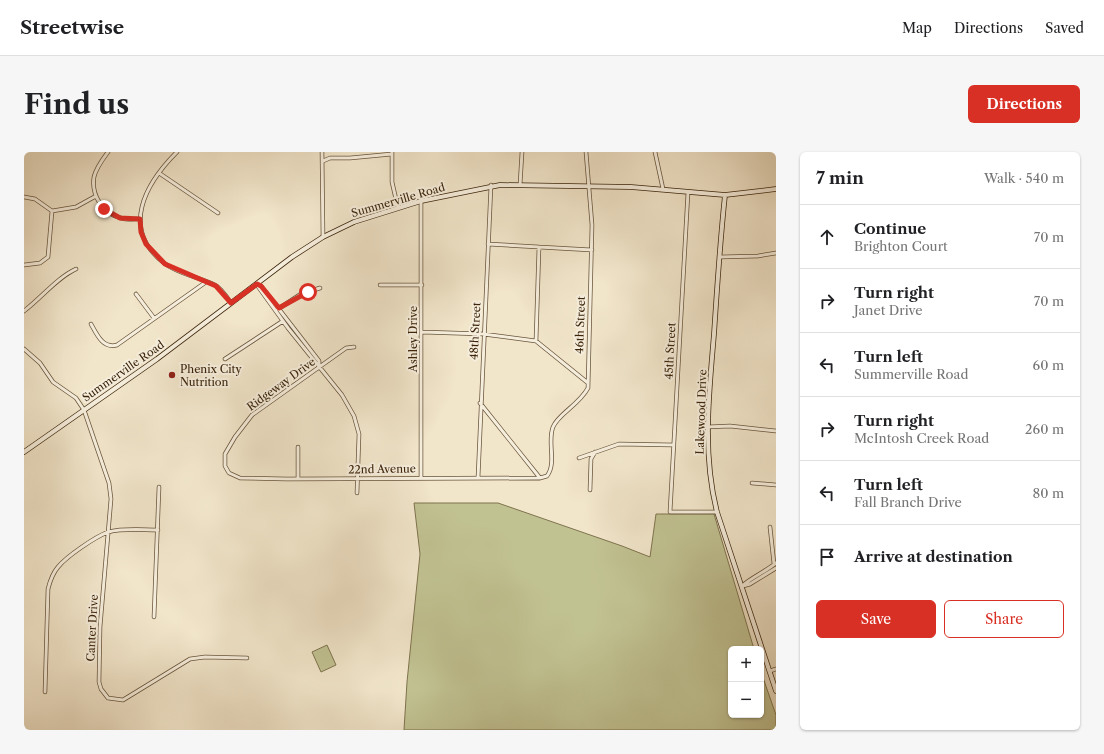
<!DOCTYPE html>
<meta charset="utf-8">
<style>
:root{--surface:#fff;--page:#f6f6f6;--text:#202124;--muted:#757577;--line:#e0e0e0;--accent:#d93025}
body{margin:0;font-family:"Libre Caslon Text",serif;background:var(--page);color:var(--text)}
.controls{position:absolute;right:12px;bottom:12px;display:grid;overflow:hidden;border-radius:6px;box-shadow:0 1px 3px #0004}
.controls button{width:36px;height:36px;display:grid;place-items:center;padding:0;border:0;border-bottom:1px solid var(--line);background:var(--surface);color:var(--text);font:20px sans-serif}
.stop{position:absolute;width:12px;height:12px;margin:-9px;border:3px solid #d93025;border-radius:50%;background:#fff}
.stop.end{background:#d93025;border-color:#fff;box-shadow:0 1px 4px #0008}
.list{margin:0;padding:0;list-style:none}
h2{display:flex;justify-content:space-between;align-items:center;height:52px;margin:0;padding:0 16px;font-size:17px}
h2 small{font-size:13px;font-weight:400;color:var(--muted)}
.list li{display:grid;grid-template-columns:26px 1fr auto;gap:12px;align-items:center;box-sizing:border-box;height:64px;padding:0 16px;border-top:1px solid var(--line)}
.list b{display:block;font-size:15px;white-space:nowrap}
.list p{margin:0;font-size:13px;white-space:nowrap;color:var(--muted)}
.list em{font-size:13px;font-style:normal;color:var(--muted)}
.actions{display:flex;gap:8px;padding:12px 16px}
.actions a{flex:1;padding:9px 0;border:1px solid var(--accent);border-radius:6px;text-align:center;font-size:14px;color:var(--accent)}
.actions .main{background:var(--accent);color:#fff}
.icon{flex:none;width:22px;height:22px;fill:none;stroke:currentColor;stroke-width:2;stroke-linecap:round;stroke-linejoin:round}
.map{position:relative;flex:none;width:752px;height:578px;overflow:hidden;border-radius:6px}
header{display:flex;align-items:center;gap:24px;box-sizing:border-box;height:56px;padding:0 20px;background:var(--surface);border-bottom:1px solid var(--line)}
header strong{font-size:19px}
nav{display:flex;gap:22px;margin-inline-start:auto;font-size:14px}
.intro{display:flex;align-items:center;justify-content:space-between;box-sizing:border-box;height:96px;padding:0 24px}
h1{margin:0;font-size:28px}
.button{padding:10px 18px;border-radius:6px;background:var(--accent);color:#fff;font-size:14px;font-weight:700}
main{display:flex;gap:24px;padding:0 24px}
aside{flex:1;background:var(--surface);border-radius:6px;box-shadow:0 1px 3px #0004}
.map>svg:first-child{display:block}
.green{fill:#c1c292;stroke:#7e734e}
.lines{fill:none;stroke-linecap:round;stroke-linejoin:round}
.street-casing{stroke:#68543b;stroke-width:4.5}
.secondary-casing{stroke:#3b240b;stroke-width:5.5}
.street{stroke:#f6eedd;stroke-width:3}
.secondary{stroke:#f6eedd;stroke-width:4}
.route{stroke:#d93025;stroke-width:5}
.poi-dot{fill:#8f2418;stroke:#f6eedd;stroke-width:1.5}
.labels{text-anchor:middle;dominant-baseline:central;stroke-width:4;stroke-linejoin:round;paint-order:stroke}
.street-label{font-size:11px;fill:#3b240b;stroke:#f6eedd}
.poi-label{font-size:11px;fill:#3b240b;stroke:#f6eedd;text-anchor:start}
</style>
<header>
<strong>Streetwise</strong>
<nav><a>Map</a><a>Directions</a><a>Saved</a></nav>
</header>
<div class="intro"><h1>Find us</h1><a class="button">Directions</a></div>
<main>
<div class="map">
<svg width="752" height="578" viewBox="0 0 752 578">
<rect width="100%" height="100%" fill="#f1e5ca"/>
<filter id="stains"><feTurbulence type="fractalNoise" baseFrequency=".005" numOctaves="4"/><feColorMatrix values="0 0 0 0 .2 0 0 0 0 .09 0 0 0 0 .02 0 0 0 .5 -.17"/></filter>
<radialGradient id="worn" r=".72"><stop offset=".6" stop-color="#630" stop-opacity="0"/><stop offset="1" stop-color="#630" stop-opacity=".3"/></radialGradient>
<!-- green -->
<path class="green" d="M390,351h84l124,43 28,11 6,-43h58l40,135h-23v66h30v-43l15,43v15h-372l3,-48 13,-128z
M303,493l9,20 -15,7 -9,-20z"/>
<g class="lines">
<defs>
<path id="street" d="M84,0c-6,8 -12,16 -14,25 -3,18 9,37 27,41 6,2 13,1 19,1
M153,0c-32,32 -57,77 -13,111 14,11 35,14 51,22 6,3 12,12 16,18
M298,0l1,85
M368,0v30l6,26
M631,0l8,37
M299,9l7,-3h20l42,-4
M135,21l59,40
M496,33l2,-33
M664,40l-18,320h47
M0,45l11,2 17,12 -4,46 -8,6 -16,2
M28,59l24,-4 20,-11
M464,92l104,6
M696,105l38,-1 18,-3
M233,133l31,43 54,67 12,21 5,18 -2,59
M233,133l4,1 58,75v7
M356,133h42
M112,142l18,24
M254,157l23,-15 19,-6
M0,159c17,-13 34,-34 52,-42
M67,172c6,11 12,25 26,21l89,-63
M398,180l61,2 53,7 52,42
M512,189l3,-94
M330,195l-8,1 -94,67 -17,22 -10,17v12l4,7 11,5 47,1 253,-1 7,-2c10,-13 0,-34 6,-49 5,-13 26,-22 35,-39l4,-163 -6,-73
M0,197l16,14 13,19 23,16 8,12 25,73 2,16 -11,128 -1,55 2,7 7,9 15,2 67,-41 15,-2 42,1
M201,207l58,-38
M456,251l60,75
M683,275l23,-1 46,5
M555,306l40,-14 55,1
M274,326v-31
M397,326v-277
M454,326l13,-293
M728,331l24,2
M566,338l1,-31 4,-7
M746,375l4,37
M718,434c10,-9 23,-14 34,-23
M719,434l7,-2 26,-16
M130,465l5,-130
M746,519l6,-2
M21,540l3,-103c2,-8 4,-15 10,-22 9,-11 37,-30 50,-35 16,-4 34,-2 50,-2"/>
<path id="secondary" d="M701,43c-5,47 -8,93 -11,139 -5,60 -12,119 3,178l59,179
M0,300l133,-93 135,-102 31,-20 31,-15 67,-21 79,-16 131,2 94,8 51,-6"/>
</defs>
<!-- street casing -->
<use href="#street" class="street-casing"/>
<!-- secondary casing -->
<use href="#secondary" class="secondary-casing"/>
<!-- street -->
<use href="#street" class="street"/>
<!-- secondary -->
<use href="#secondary" class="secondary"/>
</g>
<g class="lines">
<!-- route -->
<path class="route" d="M80,57l16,9 20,1 1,13 5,12 19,20 51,22 15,17 26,-19 4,2 18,22 29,-16"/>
</g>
<!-- markers -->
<circle class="poi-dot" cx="148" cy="223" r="4"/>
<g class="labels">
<!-- street labels -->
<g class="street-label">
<text transform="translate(374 48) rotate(-16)">Summerville Road</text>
<text transform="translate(556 173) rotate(-88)">46th Street</text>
<text transform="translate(451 179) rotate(-87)">48th Street</text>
<text transform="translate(389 187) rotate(-90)">Ashley Drive</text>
<text transform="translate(646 199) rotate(-87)">45th Street</text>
<text transform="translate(99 219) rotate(-35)">Summerville Road</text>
<text transform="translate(257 232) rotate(-36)">Ridgeway Drive</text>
<text transform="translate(677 260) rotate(-88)">Lakewood Drive</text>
<text transform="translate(358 317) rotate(-1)">22nd Avenue</text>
<text transform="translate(68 476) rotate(-87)">Canter Drive</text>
</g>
<!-- poi labels -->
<g class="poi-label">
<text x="156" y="217">Phenix City<tspan x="156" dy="13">Nutrition</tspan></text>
</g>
</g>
<rect width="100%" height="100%" filter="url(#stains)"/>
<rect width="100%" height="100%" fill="url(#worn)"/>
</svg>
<div class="controls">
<button>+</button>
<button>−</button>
</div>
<div class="stop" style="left:284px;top:140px"></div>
<div class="stop end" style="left:80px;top:57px"></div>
</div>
<aside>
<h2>7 min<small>Walk · 540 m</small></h2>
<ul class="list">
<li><svg class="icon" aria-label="ahead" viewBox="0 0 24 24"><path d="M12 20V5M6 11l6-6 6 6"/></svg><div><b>Continue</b><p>Brighton Court</p></div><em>70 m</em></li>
<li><svg class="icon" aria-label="right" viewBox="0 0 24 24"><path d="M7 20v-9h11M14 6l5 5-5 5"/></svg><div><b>Turn right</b><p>Janet Drive</p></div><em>70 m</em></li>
<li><svg class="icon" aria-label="left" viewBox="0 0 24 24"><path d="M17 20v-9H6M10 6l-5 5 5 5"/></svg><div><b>Turn left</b><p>Summerville Road</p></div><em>60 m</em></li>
<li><svg class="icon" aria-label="right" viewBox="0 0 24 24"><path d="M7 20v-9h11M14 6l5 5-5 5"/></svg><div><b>Turn right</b><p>McIntosh Creek Road</p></div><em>260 m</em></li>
<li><svg class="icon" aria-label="left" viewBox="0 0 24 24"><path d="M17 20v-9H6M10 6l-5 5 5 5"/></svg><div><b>Turn left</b><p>Fall Branch Drive</p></div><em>80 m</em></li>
<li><svg class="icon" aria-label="arrive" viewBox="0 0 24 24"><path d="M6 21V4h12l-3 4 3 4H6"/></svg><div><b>Arrive at destination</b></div></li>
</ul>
<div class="actions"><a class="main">Save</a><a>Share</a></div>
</aside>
</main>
